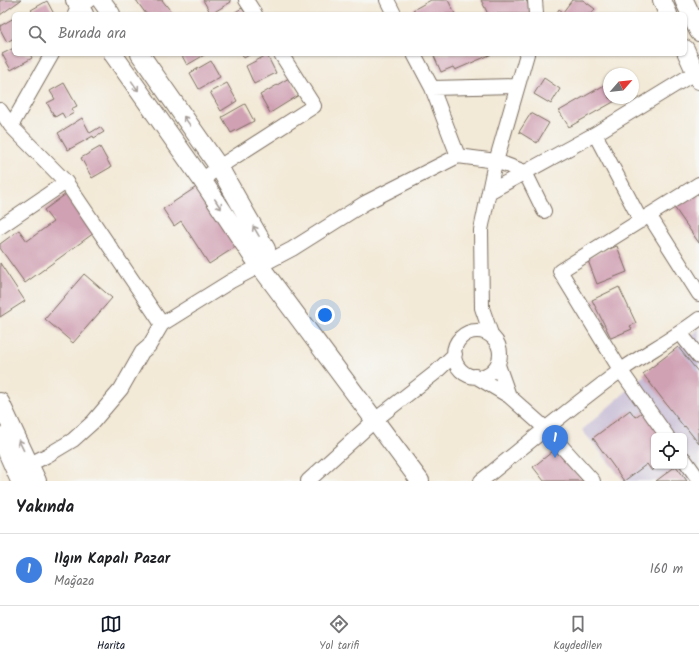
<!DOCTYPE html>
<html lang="tr">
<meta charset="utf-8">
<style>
:root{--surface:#fff;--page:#f2f2f2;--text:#202124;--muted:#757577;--line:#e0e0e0;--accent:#111827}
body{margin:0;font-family:Kalam,sans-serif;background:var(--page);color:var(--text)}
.controls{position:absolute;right:12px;bottom:12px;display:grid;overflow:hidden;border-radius:6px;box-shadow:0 1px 3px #0004}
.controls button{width:36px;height:36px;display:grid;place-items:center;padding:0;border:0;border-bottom:1px solid var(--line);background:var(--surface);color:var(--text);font:20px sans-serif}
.compass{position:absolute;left:603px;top:68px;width:36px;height:36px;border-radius:50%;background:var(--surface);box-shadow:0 1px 3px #0004;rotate:62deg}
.you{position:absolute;left:325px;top:315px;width:14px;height:14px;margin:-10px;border:3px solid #fff;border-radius:50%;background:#1a73e8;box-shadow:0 0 0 6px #1a73e833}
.badge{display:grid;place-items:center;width:26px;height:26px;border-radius:50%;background:var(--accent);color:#fff;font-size:13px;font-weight:700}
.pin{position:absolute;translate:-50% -33px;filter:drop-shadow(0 1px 2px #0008)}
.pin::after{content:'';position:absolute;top:21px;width:14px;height:12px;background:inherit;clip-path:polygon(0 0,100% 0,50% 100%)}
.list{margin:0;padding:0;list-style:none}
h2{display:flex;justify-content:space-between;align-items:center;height:52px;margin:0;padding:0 16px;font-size:17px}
h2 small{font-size:13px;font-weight:400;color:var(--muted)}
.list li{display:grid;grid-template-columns:26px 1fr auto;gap:12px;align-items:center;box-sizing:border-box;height:72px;padding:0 16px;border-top:1px solid var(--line)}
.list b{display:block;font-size:15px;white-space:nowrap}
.list p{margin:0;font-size:13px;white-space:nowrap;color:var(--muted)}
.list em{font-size:13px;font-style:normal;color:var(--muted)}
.icon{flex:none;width:22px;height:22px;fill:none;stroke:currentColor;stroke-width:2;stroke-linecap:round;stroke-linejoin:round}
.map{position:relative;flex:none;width:699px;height:481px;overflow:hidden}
.search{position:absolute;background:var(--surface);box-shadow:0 1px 3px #0004;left:12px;right:12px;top:12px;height:44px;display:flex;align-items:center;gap:10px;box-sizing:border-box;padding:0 14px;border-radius:6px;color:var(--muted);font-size:15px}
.sheet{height:124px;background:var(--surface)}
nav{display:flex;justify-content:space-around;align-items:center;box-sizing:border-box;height:56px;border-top:1px solid var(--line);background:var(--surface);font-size:11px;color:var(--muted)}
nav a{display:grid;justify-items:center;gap:2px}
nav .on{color:var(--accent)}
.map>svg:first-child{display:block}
.industrial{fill:#c9bfd7;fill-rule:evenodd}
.building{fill:#d0a0b3}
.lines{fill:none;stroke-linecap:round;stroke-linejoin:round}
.minor-casing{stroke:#7b6d5f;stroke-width:16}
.major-casing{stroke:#7b6d5f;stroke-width:20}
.minor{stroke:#fff;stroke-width:14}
.major{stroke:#fff;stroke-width:18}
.oneway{stroke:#a79f9a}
</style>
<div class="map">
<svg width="699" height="481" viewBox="0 0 699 481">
<rect width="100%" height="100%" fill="#f6f6f2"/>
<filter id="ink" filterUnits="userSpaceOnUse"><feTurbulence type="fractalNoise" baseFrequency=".025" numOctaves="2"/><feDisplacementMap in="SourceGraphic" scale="8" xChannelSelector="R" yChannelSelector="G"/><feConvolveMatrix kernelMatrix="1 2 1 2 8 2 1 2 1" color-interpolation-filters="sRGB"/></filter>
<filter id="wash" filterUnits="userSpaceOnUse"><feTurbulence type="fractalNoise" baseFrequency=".012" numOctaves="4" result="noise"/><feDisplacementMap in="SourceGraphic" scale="16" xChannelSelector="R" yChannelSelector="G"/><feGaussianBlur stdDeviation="0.9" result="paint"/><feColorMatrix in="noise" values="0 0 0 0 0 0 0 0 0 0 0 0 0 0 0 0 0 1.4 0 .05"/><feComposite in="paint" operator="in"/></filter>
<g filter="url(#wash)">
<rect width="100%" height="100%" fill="#f3e9d7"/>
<!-- industrial -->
<path class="industrial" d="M699,328v153h-75l-42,-51zM654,436h30v30h-30z"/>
<g id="blocks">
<!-- building -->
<path class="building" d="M0,0h21l-21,15z
M136,0h26l11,14h-27z
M203,0h27l1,2 -20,12z
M431,0h17l7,14h-40l-2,-4z
M481,0h45l7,14h-45z
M572,0h11l12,9 -4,5h-35l3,-5 4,3z
M47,1l7,13h-20l-3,-4z
M242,8l4,6h-14z
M14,18v20l-7,4 -7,-13v-3z
M14,48v6h16l2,4 -21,12 -9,-16z
M181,54h25l-19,11z
M242,54h9l-7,4z
M440,54h52l-37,16 -2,-3 -12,5 -7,-16z
M267,55l9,18 -22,11 -8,-18z
M211,61l9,16 -21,12 -9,-16z
M289,78l10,17 -29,18 -10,-18z
M544,78l16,11 -9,15 -17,-10z
M64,83l13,23 -6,3 3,4 -9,5 -3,-5 -7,4 -8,-14 8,-4 -5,-8z
M227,83l10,18 -16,10 -11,-19z
M608,83l1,15h7l1,2 -48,27 -10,-16z
M245,104l9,17 -23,12 -9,-16z
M531,113l18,10 -12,20 -18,-11z
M82,118l8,15 10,-6 4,5 -10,6 -1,-2 -25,14 -10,-17z
M100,147l11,20 -19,11 -11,-20z
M201,184l39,60 -31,20 -28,-43 -7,5 -11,-17z
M696,192l3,4v47l-25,-36z
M66,194l28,39 -69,50 -25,-35v-4l19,-14 8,11 26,-19 -9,-12z
M617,246l10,26 -30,12 -10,-26z
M0,263l25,38 -25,16z
M84,274l28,24 -39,45 -28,-24z
M619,287l17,36 -6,3 2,3 -21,9 -19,-38z
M678,347l21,26v71l-14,-18 -1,1 -41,-53z
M630,410l5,7 9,-6 19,25h-9v30h4l-6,5 -5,-7 -23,17 -31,-43z
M557,448l26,33h-39l-11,-14z
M676,466l11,15h-31z"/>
</g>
</g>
<g filter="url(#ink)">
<use href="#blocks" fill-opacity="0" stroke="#7b6d5f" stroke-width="1"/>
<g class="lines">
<defs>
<path id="minor" d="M246,0l9,14
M387,0l7,14
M535,0l1,14
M75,14l4,-7 10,-7
M414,54l18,34 26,68
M432,88l85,-2
M0,110l11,16 55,56 96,142
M11,126l41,-72
M595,134l46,87
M202,180l17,-13 95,-61 -33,-52
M489,192l106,-58 101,-62
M649,215l50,79
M0,227l66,-45
M454 354a23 23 0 1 1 46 0a23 23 0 1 1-46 0Z
M680,333l19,24
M491,334l-9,-26 -1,-78 12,-58 34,-118
M498,365l11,31
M475,376l34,20 36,32 48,53
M667,436l-46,-65 -61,-100 139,-87
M684,459l15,21
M30,464l18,-9 25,-15 20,-18 28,-33 21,-37 7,-6 13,-22 69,-43 61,-32 73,-46 93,-47 38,5 29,11 19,39
M308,481l67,-61 60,-47 20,-19
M481,481c46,-37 91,-75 139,-110 26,-18 54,-33 79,-52"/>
<path id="major" d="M75,0l9,14
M101,0l10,14
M662,0l6,14
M684,0l15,32
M685,49l14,31
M113,54l89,126 49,74 169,227
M140,54l79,113 47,82 -6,18
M0,402l37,79
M0,436l20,45"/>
</defs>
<!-- minor casing -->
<use href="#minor" class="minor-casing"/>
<!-- major casing -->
<use href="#major" class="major-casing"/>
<!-- minor -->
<use href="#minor" class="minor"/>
<!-- major -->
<use href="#major" class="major"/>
</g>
<!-- one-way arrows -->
<defs><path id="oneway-shaft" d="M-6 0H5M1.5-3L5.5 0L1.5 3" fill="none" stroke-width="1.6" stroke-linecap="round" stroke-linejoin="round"/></defs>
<g class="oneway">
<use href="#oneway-shaft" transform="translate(135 86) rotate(55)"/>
<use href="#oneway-shaft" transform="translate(187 121) rotate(-125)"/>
<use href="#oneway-shaft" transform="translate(218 204) rotate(57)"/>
<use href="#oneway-shaft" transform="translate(256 231) rotate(-120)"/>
<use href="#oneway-shaft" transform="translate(21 445) rotate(-116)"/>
</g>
</g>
</svg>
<div class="controls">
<button><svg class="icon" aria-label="locate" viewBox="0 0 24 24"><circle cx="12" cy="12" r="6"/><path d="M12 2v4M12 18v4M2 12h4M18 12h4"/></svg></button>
</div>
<svg class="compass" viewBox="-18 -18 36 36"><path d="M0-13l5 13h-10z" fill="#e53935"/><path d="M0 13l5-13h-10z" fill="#757577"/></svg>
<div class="you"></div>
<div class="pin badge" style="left:555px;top:458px;background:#3f7fe0">1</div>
<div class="search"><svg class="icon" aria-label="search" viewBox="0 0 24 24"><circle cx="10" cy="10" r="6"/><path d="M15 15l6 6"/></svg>Burada ara</div>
</div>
<section class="sheet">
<h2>Yakında<small></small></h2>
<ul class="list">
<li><span class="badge" style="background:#3f7fe0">1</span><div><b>Ilgın Kapalı Pazar</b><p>Mağaza</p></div><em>160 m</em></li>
</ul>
</section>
<nav>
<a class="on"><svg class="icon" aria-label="map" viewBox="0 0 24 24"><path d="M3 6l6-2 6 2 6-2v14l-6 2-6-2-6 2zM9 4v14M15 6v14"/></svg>Harita</a>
<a><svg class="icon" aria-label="directions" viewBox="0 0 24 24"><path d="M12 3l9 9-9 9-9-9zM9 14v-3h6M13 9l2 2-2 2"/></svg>Yol tarifi</a>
<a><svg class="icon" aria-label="saved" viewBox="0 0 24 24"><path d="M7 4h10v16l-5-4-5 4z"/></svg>Kaydedilen</a>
</nav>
